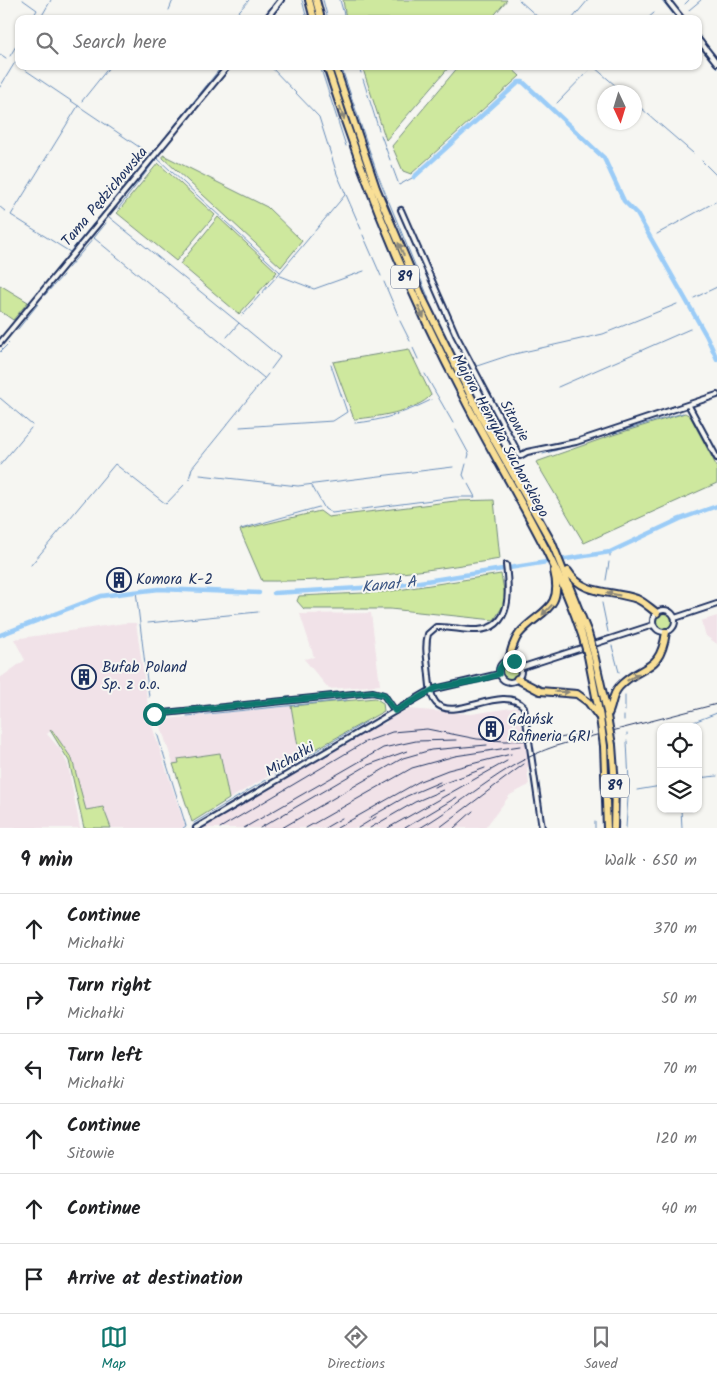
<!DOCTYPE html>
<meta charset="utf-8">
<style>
:root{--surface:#fff;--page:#f6f6f6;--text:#202124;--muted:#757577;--line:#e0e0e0;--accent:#0f766e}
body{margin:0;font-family:Kalam,sans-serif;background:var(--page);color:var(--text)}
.controls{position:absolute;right:15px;bottom:15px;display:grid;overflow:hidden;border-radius:10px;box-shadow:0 1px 4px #0004}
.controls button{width:45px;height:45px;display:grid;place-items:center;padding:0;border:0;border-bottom:1px solid var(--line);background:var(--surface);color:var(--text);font:25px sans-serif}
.compass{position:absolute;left:597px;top:85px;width:45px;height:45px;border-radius:50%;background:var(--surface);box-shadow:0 1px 4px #0004;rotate:176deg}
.stop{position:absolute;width:15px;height:15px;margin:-11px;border:4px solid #0f766e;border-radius:50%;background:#fff}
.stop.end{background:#0f766e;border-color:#fff;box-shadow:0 1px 5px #0008}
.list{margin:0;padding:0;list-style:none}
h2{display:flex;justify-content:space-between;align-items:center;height:65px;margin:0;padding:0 20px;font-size:21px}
h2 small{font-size:16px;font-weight:400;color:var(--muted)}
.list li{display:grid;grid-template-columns:32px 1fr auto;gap:15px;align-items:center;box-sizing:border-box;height:70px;padding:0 20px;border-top:1px solid var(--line)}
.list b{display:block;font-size:19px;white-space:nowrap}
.list p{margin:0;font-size:16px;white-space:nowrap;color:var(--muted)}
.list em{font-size:16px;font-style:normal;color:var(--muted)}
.icon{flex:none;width:28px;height:28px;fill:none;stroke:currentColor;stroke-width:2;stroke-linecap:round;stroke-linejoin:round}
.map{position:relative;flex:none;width:717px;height:828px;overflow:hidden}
.search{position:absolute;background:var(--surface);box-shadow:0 1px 4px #0004;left:15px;right:15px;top:15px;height:55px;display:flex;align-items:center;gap:12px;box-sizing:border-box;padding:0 18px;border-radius:10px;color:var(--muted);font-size:19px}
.sheet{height:485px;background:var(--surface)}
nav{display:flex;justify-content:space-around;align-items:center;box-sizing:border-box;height:70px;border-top:1px solid var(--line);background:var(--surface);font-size:14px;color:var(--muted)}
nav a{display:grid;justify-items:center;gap:2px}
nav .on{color:var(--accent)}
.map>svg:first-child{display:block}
.built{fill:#f1e2e8}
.green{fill:#cee89e;stroke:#748c7e}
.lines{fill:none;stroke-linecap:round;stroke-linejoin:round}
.stream{stroke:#688dba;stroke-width:1}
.canal{stroke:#9bccf7;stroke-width:4.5}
.minor-casing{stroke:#1b2f5e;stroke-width:8}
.highway-casing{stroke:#1b2f5e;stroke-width:10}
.minor{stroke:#f6f6f2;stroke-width:4}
.highway{stroke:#f9df96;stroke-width:6}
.rail{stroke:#1b2f5e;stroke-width:1}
.highway-bridge-casing{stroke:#1b2f5e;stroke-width:10;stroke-linecap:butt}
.highway-bridge{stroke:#f9df96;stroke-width:6}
.oneway{fill:#8a877a}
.route{stroke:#0f766e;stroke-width:6}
.labels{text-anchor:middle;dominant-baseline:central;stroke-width:4;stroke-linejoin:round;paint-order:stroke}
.shield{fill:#f6f6f2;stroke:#5d6b8a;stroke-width:1}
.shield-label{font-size:14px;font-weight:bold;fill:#1b2f5e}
.street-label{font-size:15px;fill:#1b2f5e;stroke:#f6f6f2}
.poi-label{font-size:15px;fill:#1b2f5e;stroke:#f6f6f2;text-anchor:start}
.water-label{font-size:16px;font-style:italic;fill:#3b5684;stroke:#f6f6f2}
</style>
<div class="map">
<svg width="717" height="828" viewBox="0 0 717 828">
<rect width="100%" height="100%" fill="#f6f6f2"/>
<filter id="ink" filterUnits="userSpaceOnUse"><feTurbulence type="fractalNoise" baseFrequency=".02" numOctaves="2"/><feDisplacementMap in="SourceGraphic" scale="10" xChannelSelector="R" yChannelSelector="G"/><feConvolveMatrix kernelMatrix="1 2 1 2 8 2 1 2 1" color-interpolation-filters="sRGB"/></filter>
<g filter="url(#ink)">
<!-- built -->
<path class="built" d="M371,613l9,72 -51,4 -25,-30 10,-2 -14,-43z
M717,616v28l-11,-8 -5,-15z
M125,623h11l14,96 -7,1 8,3 34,103 -4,2h-70l-8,-21 -17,4 -14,-52 -20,-29 -5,4 13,15 8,16 12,63h-80v-150l25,-18 -11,-21z
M291,706l9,52 -71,41 -9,-46 -42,6 1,4 -6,1 -12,-37 6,-8z
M518,707l3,19 2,1 2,11 2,1 4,26 -4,3 2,17 -19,10 -25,33h-283l180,-105 4,1 1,-4 22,-11 62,5z"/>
<!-- green -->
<path class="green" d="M343,0h164l-16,19h-145z
M362,66h88l-64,74z
M459,66h50l11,10 -109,98 -8,-3 -11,-25z
M163,155l104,52 35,34 -21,26 -118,-109z
M158,163l57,52 -39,46 -59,-48z
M218,217l59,55 -38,42 -59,-50z
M0,285l28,17 -15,18 -13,-9z
M409,349l22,46c-13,16 -58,23 -77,24l-21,-57z
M685,413l5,3 27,51v16l-133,60 -48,-81 77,-27z
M494,500l6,59c-80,13 -158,23 -238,22l-22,-51 80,-19 8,6 127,-16z
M501,574l5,27 -12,19 -104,-11h-86l-7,-8 2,-5 86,-4z
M656 621a8 8 0 1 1 16 0a8 8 0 1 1-16 0Z
M502 671a8 8 0 1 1 16 0a8 8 0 1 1-16 0Z
M375,698l8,5 1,8 -84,47 -9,-52z
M50,730h2l20,29 14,51 17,-3 8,21h-27l-15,-67z
M220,753l9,46 -37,23 -19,-58 6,-1 -1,-4z"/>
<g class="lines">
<!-- stream -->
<path class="stream" d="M23,0l14,10 -5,9
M302,0l5,19
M323,0l5,19
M340,0l5,18
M519,0l21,19
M662,0l15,19
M685,4l4,-4
M169,10l4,-10
M689,10l12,-10
M40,19l11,-19
M146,19h1
M232,19l17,-19
M572,19l16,-19
M647,19l7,-6
M698,45l19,23
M0,54l6,4
M10,56l9,-15
M19,56l-4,7 136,92 71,-89
M270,66l49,51 18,57 24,55
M320,66l26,80
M341,66l36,107 52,126
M359,66l2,7
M594,67l29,25
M363,79l16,51
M0,87l14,-23
M82,101l28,-35
M634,102l59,51
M557,103l36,-37
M78,106l-67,109 59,37 81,-97
M381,135l9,25
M702,161l15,15
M392,166l7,19 15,-8
M345,195l-67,80 36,14 50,-18
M0,207l5,4
M118,209l39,-51 123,114
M109,217l130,106
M657,234l60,-33
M363,235l18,41
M94,238l12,-15
M68,268l26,-30 170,140
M384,282l14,33
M45,295l18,-20
M694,298l23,-11
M242,315l36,-40
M400,321l10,20
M18,329l20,-25
M227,337l12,-14 41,34 -9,12
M413,348l5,11
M0,352l11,-11
M477,366l33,-11 93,-21 74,-30
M425,374l28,49
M558,387l132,-58
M0,398l32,27
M355,423c27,-2 52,-11 76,-23
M240,427l93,-6 14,-9 -16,-47
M456,430l13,24 -1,4
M543,454l140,-41
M0,465l31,-37
M200,475l98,11 155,-19
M189,479l3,-11 76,-94
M465,479l-2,-4 3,-11
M312,486l13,23 7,4 123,-16h20l-7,-13
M241,529l78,-22
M610,556v-4
M31,565l84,-101 51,40 18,-19
M606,580l3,-18
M136,591l13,106
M602,603l6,29
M148,623l110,-11
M612,646l7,26
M625,711v-16
M187,716l160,-16
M624,720v-4
M681,727l36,-14
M157,733l29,93 -3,2
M627,733v2
M275,775l91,-53
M698,778l19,-2
M637,790l24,-4
M681,809l1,19
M194,823l74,-44
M595,828v-6
M626,828l3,-46 -2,-41"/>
<!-- canal -->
<path class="canal" d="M414,177l105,-95h4l81,76 20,43 13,13 70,123 10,22
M509,568l101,-16 70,-33 37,-13
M274,593l120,-7 109,-17
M0,635l101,-39 58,-7 100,4"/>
<defs>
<path id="minor" d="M667,0l15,19
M266,19l15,-19
M698,39l19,24
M401,210l55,125 64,121 7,-4 49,-10 141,-47
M0,343l228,-277
M689,406l28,52
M506,565c3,24 7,63 -28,65 -14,1 -28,-4 -42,-3l-8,7c-4,14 0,28 1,42 1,9 1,20 7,27 18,20 67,-20 88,4l18,121
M653 621a11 11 0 1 1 22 0a11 11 0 1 1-22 0Z
M675,618l42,-14
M499 671a11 11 0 1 1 22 0a11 11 0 1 1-22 0Z
M520,668l133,-43
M154,714l219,-22 11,3 11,16
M196,828l235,-138 68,-16"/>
<path id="highway" d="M309,0l5,19
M316,0l5,19
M327,66c36,115 81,225 137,332 40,79 90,152 118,237
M335,66l41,122 47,111 58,118 71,126 36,90
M568,571c15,25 45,19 69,28 7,3 13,9 20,14
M594,654l13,58
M588,656l12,61
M509,660c2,-9 4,-18 10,-26 20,-24 45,-23 35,-63
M517,679l23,12 37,3 11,8 12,16
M607,716c6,-10 4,-20 12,-29 22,-24 41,-12 47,-55
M612,745l3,40 -1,43
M604,746l3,82"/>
</defs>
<!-- minor casing -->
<use href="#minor" class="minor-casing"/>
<!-- highway casing -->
<use href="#highway" class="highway-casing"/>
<!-- minor -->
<use href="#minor" class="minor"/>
<!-- highway -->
<use href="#highway" class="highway"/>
<!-- rail -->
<path class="rail" d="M585,738l132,-34
M434,787l51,-19
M369,818l38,-22 33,-14
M220,828l145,-86 27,-10 35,-3 50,10 28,2 41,-1 45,-7
M244,828l139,-80 33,-7 40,-1
M260,828l108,-63 39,-14
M282,828l121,-70 28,-8 56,-5
M306,828l106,-60 43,-12 65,-10
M325,828l17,-10
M337,828l83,-47 28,-11 63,-16
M358,828l18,-11
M370,828l45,-26 28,-12
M388,828l119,-67
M405,828l52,-31
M420,828c50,-29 89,-70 146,-85
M439,828l85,-64
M454,828l19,-17"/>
<defs>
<path id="highway-bridge" d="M588,633l6,21
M582,635l6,21
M607,716l5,29
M600,718l4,28"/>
</defs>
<!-- highway-bridge casing -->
<use href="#highway-bridge" class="highway-bridge-casing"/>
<!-- highway-bridge -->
<use href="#highway-bridge" class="highway-bridge"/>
</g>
<!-- one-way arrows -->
<defs><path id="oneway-solid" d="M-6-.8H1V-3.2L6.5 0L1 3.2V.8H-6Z" transform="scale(1.25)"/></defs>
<g class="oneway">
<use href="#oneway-solid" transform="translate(342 113) rotate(72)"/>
<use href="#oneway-solid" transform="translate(401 249) rotate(-114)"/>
<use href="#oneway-solid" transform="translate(421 312) rotate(65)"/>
<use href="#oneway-solid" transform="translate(613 594) rotate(-169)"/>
<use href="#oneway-solid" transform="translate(547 610) rotate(134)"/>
<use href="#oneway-solid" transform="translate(633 677) rotate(-31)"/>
<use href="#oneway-solid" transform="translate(562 692) rotate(1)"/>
</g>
</g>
<g class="lines" filter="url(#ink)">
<!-- route -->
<path class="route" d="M154,714l219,-22 11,3 11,16 41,-23 44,-8 19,-6v-5l5,-7 10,-1"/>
</g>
<!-- icons -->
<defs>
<symbol id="building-ring" viewBox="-11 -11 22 22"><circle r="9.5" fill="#f6f6f2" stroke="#1b2f5e" stroke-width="1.5"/><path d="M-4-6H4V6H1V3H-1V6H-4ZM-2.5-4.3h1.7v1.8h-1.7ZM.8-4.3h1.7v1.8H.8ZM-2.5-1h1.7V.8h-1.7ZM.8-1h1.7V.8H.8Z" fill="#1b2f5e"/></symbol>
</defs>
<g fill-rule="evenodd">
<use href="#building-ring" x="105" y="566" width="28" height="28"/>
<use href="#building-ring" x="70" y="663" width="28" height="28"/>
<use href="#building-ring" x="477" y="715" width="28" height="28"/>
</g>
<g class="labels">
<!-- shield labels -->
<g class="shield">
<rect x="391" y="265.5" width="28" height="23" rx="4"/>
<rect x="601" y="774.5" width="28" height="23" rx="4"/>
</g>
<g class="shield-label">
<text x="405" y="277">89</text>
<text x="615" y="786">89</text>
</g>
<!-- street labels -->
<g class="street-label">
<text transform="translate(105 197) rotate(-50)">Tama Pędzichowska</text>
<text transform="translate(514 421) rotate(61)">Sitowie</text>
<text transform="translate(500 436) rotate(61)">Majora Henryka Sucharskiego</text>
<text transform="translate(290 760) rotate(-30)">Michałki</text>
</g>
<!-- poi labels -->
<g class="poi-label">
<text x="136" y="580">Komora K-2</text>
<text x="102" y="668">Bufab Poland<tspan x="102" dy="17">Sp. z o.o.</tspan></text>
<text x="508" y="720">Gdańsk<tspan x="508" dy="17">Rafineria GR1</tspan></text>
</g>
<!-- water labels -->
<g class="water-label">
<text transform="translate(389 585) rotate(-6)">Kanał A</text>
</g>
</g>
</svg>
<div class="controls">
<button><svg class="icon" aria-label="locate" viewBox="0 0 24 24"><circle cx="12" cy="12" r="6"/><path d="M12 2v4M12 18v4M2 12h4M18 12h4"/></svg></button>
<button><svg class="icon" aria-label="layers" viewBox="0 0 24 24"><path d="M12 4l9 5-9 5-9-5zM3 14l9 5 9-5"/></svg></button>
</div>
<svg class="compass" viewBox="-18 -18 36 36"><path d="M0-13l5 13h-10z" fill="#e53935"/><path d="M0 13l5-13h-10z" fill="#757577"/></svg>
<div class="stop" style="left:154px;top:714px"></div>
<div class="stop end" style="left:514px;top:661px"></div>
<div class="search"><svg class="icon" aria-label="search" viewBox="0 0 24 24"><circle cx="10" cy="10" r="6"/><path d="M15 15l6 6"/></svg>Search here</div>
</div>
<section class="sheet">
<h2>9 min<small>Walk · 650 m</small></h2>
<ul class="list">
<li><svg class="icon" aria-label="ahead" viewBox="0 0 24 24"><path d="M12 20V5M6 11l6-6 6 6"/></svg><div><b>Continue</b><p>Michałki</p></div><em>370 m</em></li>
<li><svg class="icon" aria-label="right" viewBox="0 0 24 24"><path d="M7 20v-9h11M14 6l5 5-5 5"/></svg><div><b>Turn right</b><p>Michałki</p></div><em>50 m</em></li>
<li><svg class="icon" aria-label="left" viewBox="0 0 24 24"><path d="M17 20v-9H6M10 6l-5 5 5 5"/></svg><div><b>Turn left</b><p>Michałki</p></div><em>70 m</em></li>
<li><svg class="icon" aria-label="ahead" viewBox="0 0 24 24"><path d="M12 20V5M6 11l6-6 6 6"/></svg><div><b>Continue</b><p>Sitowie</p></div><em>120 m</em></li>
<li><svg class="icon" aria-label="ahead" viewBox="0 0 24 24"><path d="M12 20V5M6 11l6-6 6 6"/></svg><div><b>Continue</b></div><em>40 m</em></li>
<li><svg class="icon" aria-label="arrive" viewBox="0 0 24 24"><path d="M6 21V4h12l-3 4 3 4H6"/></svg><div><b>Arrive at destination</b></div></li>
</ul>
</section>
<nav>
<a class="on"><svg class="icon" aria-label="map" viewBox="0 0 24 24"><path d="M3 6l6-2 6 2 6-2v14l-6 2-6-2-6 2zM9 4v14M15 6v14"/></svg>Map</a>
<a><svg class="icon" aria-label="directions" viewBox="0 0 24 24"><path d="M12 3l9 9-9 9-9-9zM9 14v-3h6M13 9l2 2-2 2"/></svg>Directions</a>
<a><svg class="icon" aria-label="saved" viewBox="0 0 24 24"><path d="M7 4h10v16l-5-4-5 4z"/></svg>Saved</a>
</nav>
